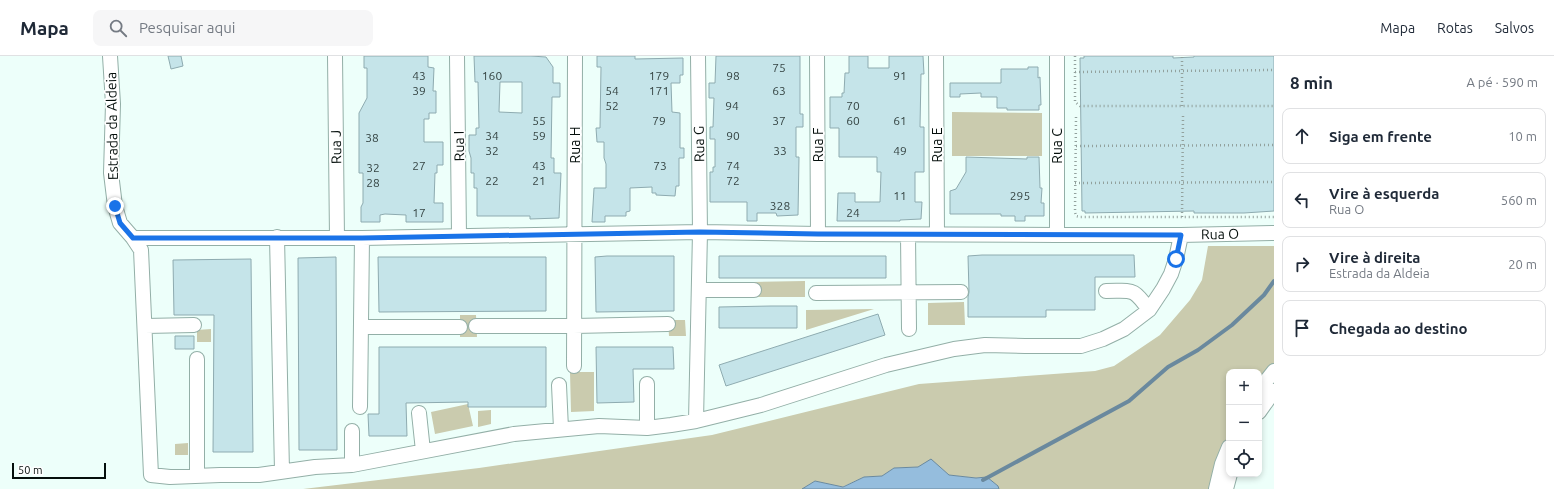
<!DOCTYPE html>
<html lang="pt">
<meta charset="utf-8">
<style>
:root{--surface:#fff;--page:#f6f6f7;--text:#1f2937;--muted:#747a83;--line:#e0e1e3}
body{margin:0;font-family:Ubuntu,sans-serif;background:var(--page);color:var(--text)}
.controls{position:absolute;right:12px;bottom:12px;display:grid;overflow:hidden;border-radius:8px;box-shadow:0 2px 6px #0003}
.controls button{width:36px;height:36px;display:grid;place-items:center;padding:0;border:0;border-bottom:1px solid var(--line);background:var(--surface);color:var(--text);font:20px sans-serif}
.scale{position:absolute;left:12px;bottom:10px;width:94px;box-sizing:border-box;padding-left:4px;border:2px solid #050f0c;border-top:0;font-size:11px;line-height:14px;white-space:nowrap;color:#050f0c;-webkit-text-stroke:3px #fff;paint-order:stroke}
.stop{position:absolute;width:12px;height:12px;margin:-9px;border:3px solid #1a73e8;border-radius:50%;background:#fff}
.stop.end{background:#1a73e8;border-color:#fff;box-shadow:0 1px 4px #0008}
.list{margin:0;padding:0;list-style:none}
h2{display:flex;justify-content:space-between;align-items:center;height:52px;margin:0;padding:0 16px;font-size:17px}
h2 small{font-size:13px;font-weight:400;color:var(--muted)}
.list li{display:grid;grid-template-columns:26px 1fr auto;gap:12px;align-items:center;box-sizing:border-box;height:56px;margin:0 8px 8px;padding:0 8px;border:1px solid var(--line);border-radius:8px}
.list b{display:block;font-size:15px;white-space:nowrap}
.list p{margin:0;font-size:13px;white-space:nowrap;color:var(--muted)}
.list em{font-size:13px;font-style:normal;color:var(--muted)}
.icon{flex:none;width:22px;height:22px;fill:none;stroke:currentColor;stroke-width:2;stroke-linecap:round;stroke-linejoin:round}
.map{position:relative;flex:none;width:1274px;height:433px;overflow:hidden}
header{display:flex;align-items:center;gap:24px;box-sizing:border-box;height:56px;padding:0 20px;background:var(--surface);border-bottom:1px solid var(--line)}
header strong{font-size:19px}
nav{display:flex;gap:22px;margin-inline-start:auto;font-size:14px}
.search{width:280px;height:36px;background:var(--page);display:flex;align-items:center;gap:10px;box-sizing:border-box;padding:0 14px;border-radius:8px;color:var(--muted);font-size:15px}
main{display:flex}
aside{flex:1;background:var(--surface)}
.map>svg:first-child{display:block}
.green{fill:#cacbae}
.water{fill:#95bddd;stroke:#6a899e}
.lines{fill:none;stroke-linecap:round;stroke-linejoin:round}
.stream{stroke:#6a899e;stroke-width:4}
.building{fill:#c5e4e9;stroke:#8eabb0;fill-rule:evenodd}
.minor-casing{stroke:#93afa7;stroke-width:16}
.path{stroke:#92a19d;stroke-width:2.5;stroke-dasharray:1 3;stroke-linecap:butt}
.minor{stroke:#fff;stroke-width:14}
.route{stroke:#1a73e8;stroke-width:5}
.labels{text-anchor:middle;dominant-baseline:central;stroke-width:3.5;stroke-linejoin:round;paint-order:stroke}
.number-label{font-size:12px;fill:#354443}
.street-label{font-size:14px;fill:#050f0c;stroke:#fff}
</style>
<header>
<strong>Mapa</strong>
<div class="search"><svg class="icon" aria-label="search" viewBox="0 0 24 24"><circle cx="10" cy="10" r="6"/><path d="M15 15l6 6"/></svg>Pesquisar aqui</div>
<nav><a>Mapa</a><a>Rotas</a><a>Salvos</a></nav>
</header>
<main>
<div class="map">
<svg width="1274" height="433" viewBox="0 0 1274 433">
<rect width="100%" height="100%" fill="#edfffa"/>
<!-- green -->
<path class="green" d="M952,56l90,1v43h-90z
M1208,190h66v125l-15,19v-18h-30v75l-13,42h-217l-1,-3 -11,-9 -11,1 -27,-3 -18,-15 -13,7 -24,1 -12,8 -18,1 -22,10 -27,-6 -13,8h-499l176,-21 233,-33 207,-51 176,-13 19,-5 46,-31 30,-35 12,-20z
M805,225v16h-51v-15z
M964,246l1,23h-37v-22z
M874,253l-68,21v-20z
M460,259h16l1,22h-17z
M668,264h17l1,16h-17z
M211,273v13h-14v-12z
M570,316h24v39l-23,1z
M468,348l5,22 -38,8 -4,-22z
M491,354v14l-13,3v-16z
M188,387v12h-13v-11z"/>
<!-- water -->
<path class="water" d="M931,403l18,16 27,3 11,-1 11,9 1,3h-197l13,-8 28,6 21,-10 18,-1 12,-8 24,-1z"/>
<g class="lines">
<!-- stream -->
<path class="stream" d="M983,424l146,-79 39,-34 30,-17 34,-25 32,-30 10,-14"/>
</g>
<!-- building -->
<path class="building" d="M168,0h13l2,10 -12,3z
M364,0h64v11l6,1 -1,23h3v22h-7v6h-5v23h19v23h-6v8h-2l-1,30h9v19h-37v-7l-21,-1 -5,1v7h-19v-15l2,-4v-30h-4v-60l8,-15v-30h-3z
M474,0h57l15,1 7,10v16h7v14h-8l-1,61h3v15h7l-2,45 -29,1v-3h-53v-28h-3v-15h-3v-15l-2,-7v-16h7v-7h3l-1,-46h-3zM500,26h22v31l-23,-1z
M597,0h38v3l48,-1v17h-3v8h-9l1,29 8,1v35h4v10h-5v28h-3l-1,10 -19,-1v-2h-4v-6l-22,1v23l-4,1v4h-21v6h-13l2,-34h12v-24l-2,-6v-16h-7l-1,-14h4l1,-61h-4z
M716,0h84v58h3v13h-7v30h3l-1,58 -21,1 -1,-3h-19v8h-10v-19h-37v-30h3v-5h2v-28h-5v-12h3l1,-29h-5v-15h6z
M849,0h19v12h21v-12h34l1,18h-3l-1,53h4v45h-9v30h7l-1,17 -21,1v1h-63l1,-28h17v9h25l1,-30h-4v-15h-38v-29h-9v-31h12v-4h2l1,-20h4z
M1084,0h89v2l21,-1v-1h80v155l-30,2h-50v-2l-109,2v-2h-3l-2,-153h4z
M1028,11h10v11l2,-1 1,28h-2v5h-32v-2h-10v-11h-16v-4l-21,1v3h-10v-14h51v-14h27z
M966,101l61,2v-2h12l1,31h2l-1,15h3v13h-19v5h-10v-5h-14v-2h-51v-23l6,-2 10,-17z
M982,199h152l1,22h-40v33h-49v7h-78v-20l1,-5 -1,-36z
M607,200h67v55l-78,1 -1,-55z
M719,200h167v22h-167z
M336,201l1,193h-38l-1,-192z
M378,201h168v54l-167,1z
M251,203l2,193h-40l1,-137h-40l-1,-55z
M771,250h26v22h-78v-21z
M878,258l7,21 -159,51 -7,-21z
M175,280h19v13h-19z
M379,291h167v60h-78v-5l-62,1 1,33h-38l-1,-22h11z
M596,291h77l1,22h-41l1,33 -37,1z"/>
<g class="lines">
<defs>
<path id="minor" d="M110,0l3,48 -2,69 4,33 5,17 13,15 8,12 10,225 19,2 50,-2h39l56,-8 37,-2 162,-31 85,-8 48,2 24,-3 25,-4 65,-16 125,-40 68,-16 31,-4 40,1h56l22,-7 21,-10 25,-19 14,-21 8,-15 5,-15 5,-24
M335,0l2,182
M457,0l2,179
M817,0l1,178
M936,0l1,178
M1057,0v179
M908,179l1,94
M277,181l5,234
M133,182h229l338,-6 118,2 239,1h124l93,-2
M699,234h55
M1106,235c27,0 27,-4 43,19
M816,237l145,-1
M145,270l49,-1
M476,270h98l94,-2
M361,271h99
M197,303v117
M574,310l1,-310
M647,328v44
M559,329l2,44
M1259,334l15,-19
M360,351l2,-169
M1259,356l15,-21
M419,357l4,38
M696,365l4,-189 -2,-176
M352,375v34
M1216,433l6,-25 7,-17
M1226,433l4,-15"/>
</defs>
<!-- minor casing -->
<use href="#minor" class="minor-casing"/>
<!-- path -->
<path class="path" d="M1075,0v46l5,4h194
M1075,16l199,-2
M1182,50v-50
M1076,61l-1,95 1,4 4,1h194
M1076,90l198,-1
M1075,127l199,-1
M1182,161l1,-101"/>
<!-- minor -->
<use href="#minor" class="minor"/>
</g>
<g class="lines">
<!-- route -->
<path class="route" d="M115,150l5,17 13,15h229l338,-6 118,2 363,1 -5,24"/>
</g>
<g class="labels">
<!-- number labels -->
<g class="number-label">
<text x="779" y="11">75</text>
<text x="419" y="19">43</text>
<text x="492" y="19">160</text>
<text x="659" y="19">179</text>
<text x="733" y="19">98</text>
<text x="900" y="19">91</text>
<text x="419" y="34">39</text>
<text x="612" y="34">54</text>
<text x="659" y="34">171</text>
<text x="779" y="34">63</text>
<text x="612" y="49">52</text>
<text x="732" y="49">94</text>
<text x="853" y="49">70</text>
<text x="539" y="64">55</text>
<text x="659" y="64">79</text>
<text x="779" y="64">37</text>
<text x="853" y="64">60</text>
<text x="900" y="64">61</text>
<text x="492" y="79">34</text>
<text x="539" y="79">59</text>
<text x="733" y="79">90</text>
<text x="372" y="81">38</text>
<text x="492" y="94">32</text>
<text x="780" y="94">33</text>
<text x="900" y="94">49</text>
<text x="419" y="109">27</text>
<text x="539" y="109">43</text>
<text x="660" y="109">73</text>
<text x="733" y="109">74</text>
<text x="373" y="111">32</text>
<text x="492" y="124">22</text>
<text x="539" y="124">21</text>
<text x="733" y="124">72</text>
<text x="373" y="126">28</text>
<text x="900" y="139">11</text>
<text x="1020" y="139">295</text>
<text x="780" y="149">328</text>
<text x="419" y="156">17</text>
<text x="853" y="156">24</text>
</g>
<!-- street labels -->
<g class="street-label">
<text transform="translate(112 70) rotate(-91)">Estrada da Aldeia</text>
<text transform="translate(699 88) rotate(-91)">Rua G</text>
<text transform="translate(575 89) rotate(-90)">Rua H</text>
<text transform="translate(818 89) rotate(-90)">Rua F</text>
<text transform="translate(937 89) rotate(-90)">Rua E</text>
<text transform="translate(459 90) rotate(-91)">Rua I</text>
<text transform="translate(1057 90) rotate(-90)">Rua C</text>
<text transform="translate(336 91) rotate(-91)">Rua J</text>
<text transform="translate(1220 178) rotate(-1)">Rua O</text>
</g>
</g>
</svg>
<div class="controls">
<button>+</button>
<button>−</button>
<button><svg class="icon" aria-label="locate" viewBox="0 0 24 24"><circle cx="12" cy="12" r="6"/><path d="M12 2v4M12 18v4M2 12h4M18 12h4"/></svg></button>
</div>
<div class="scale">50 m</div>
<div class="stop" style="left:1176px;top:203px"></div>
<div class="stop end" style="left:115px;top:150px"></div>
</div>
<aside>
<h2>8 min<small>A pé · 590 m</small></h2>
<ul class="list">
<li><svg class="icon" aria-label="ahead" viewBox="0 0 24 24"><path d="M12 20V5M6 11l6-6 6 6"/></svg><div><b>Siga em frente</b></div><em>10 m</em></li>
<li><svg class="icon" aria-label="left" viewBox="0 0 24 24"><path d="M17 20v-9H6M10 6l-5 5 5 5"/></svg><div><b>Vire à esquerda</b><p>Rua O</p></div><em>560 m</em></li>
<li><svg class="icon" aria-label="right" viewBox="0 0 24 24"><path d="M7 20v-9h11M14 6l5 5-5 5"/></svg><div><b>Vire à direita</b><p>Estrada da Aldeia</p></div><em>20 m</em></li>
<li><svg class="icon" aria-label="arrive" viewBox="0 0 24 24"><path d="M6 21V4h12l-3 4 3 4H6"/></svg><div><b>Chegada ao destino</b></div></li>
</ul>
</aside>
</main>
